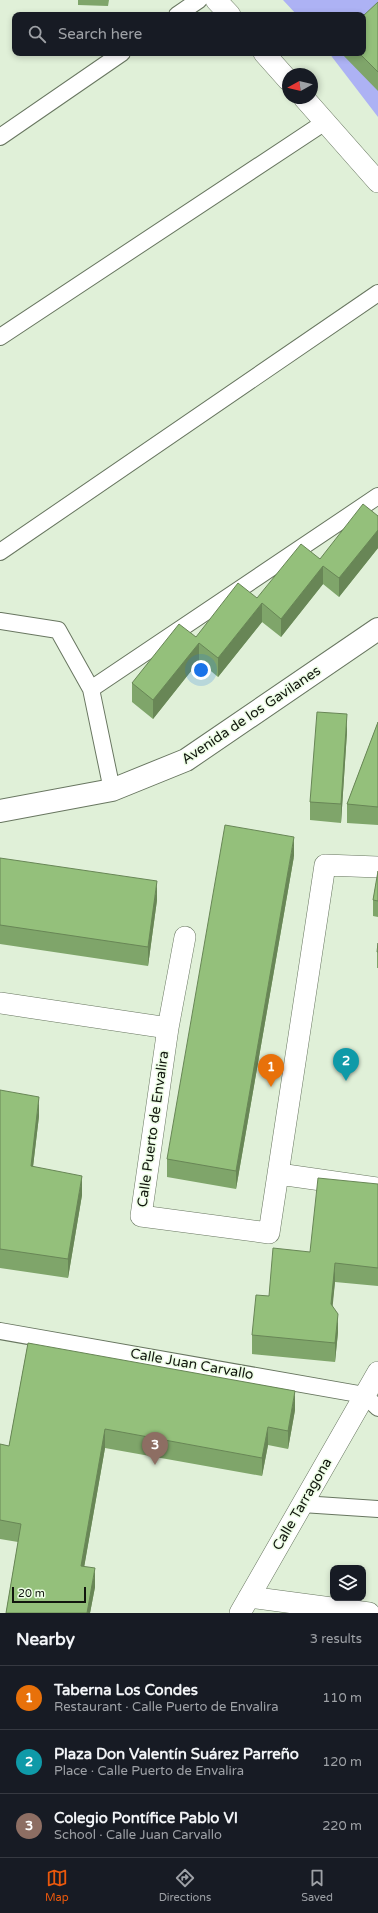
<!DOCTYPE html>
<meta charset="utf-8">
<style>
:root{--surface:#171b24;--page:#20242c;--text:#f1f3f6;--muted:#9ea1a6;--line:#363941;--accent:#ea580c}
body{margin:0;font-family:"Varela Round",sans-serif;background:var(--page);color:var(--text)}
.controls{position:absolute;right:12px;bottom:12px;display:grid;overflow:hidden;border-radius:8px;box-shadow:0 2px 6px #0003}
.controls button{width:36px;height:36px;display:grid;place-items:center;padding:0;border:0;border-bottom:1px solid var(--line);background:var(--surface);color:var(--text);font:20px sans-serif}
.compass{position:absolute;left:282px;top:68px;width:36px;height:36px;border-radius:50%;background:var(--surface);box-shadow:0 2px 6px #0003;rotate:262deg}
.scale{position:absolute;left:12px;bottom:10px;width:74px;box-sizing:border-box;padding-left:4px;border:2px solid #11160e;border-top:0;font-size:11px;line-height:14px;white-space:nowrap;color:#11160e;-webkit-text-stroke:3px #edfde5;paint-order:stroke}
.you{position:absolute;left:201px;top:670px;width:14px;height:14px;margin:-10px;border:3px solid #fff;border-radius:50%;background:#1a73e8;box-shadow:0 0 0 6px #1a73e833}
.badge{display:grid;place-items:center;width:26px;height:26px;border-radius:50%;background:var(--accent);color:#fff;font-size:13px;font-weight:700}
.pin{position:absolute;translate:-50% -33px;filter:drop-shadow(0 1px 2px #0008)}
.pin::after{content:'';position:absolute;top:21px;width:14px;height:12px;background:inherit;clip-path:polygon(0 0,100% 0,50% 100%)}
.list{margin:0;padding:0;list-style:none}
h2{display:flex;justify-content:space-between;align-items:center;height:52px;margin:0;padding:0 16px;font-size:17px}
h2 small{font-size:13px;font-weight:400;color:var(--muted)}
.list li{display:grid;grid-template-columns:26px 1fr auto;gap:12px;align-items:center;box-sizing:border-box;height:64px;padding:0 16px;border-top:1px solid var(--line)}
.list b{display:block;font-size:15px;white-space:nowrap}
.list p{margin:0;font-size:13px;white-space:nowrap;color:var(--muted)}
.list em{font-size:13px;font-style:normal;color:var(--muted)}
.icon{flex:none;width:22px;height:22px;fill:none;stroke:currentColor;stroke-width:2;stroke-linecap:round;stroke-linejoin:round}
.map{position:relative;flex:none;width:378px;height:1613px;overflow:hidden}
.search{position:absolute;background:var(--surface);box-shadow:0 2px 6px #0003;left:12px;right:12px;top:12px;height:44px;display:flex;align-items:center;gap:10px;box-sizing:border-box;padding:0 14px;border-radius:8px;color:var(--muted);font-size:15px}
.sheet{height:244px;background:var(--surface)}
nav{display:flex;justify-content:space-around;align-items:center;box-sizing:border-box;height:56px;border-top:1px solid var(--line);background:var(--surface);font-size:11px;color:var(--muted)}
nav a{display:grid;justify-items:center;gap:2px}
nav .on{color:var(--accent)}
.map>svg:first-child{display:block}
.green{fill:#adb2f4}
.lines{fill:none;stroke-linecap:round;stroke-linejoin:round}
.pedestrian-casing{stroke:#687660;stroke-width:18}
.minor-casing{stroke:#687660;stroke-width:22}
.tertiary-casing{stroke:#687660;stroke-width:24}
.pedestrian{stroke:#fff;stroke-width:16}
.minor{stroke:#fff;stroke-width:21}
.tertiary{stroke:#fff;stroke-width:22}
.wall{fill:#7fa56a}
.shaded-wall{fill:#688656}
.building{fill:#94c07b;stroke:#688656}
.labels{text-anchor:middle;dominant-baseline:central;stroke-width:3;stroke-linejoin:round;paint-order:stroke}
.street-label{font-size:14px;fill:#11160e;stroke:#edfde5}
</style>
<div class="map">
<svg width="378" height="1613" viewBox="0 0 378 1613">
<rect width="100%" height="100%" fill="#e0f0d8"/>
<!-- green -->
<path class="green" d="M283,0h95v117l-49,-64h34v-38h-66z"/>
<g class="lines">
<defs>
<path id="pedestrian" d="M177,15l22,-15
M0,137l122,-84
M0,337l325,-215
M0,552l378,-259
M0,621l58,9 33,59 21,101
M91,689l287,-193
M0,1331l364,64 14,13
M302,1504l76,5"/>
<path id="minor" d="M216,0l14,15
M264,53l24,27
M304,98l74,84
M185,937l-17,91 -27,188 128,17 56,-368 53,2
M0,1003l168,25
M279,1174l99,14
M249,1597l120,16
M240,1613l138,-241"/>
<path id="tertiary" d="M0,811l112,-21 74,-30 192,-131"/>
</defs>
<!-- pedestrian casing -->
<use href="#pedestrian" class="pedestrian-casing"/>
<!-- minor casing -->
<use href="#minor" class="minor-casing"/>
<!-- tertiary casing -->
<use href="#tertiary" class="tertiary-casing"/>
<!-- pedestrian -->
<use href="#pedestrian" class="pedestrian"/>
<!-- minor -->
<use href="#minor" class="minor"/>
<!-- tertiary -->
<use href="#tertiary" class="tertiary"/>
</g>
<!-- wall -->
<path class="wall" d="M78,0h31l-1,6 -30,-1z
M378,2v89l-36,-37v-1h21z
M378,516v32l-39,49 -16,-13 -42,53 -19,-15 -44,55 -19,-16 -46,58 -21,-17v-19l64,-46 124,-78z
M378,722v103l-31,-2v-19z
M347,732l-6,91 -31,-3v-18z
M294,856l-58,333 -69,-12v-18z
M0,858l157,42 -9,66 -148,-22z
M378,871v46l-5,-1v-16z
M378,943v25h-1v-16z
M0,1090l39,26 -6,50 49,29 -14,83 -68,-10z
M378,1184v102l-43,-4 -3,24 6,26 -3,30 -83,-8v-19l17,-39 41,-44z
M28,1343l267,67 -7,39 -20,-4 -6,31 -157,-28 -21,119 11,20 -5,26h-84l12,-71 -18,-3v-95l9,2z"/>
<!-- shaded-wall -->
<path class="shaded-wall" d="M378,530v18l-39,49v-19z
M323,566v18l-42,53v-18z
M262,603v19l-44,55v-19z
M199,643v18l-46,58v-19z
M347,714v18l-6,91v-19z
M294,837v19l-58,333v-18z
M157,881v19l-9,66v-19z
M39,1097v19l-8,68v-18z
M82,1176v19l-14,83v-19z
M335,1263v19l-4,41v-19z
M338,1314v18l-3,30v-19z
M295,1391v19l-7,39v-18z
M268,1427v18l-6,31v-18z
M105,1429v19l-24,137v-19z
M95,1568v19l-5,26h-3z"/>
<!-- building -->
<path class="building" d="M378,2v70l-19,-19h4v-37z
M363,504l15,12v14l-39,48 -16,-12 -42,53 -19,-16 -44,55 -19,-15 -46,57 -21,-17 47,-59 17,13 42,-54 19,15 44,-54 19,15z
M317,712l30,2 -6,90 -31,-2z
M378,722v85l-31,-3z
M225,825l69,12 -58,334 -69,-12z
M0,858l157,23 -9,66 -148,-22z
M378,871v30l-5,-1z
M378,943v9h-1z
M0,1090l39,7 -8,69 51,10 -14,83 -68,-10z
M318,1178l60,6v84l-43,-5 -4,41 7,10 -3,29 -83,-8 4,-40 13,1 4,-48 37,4z
M28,1343l267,48 -7,40 -20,-4 -6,31 -157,-29 -24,137 14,2 -8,45h-81l15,-89 -21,-4v-76l9,2z"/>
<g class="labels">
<!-- street labels -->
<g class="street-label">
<text transform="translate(251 715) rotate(-34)">Avenida de los Gavilanes</text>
<text transform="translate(153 1129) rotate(-82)">Calle Puerto de Envalira</text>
<text transform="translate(192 1364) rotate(10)">Calle Juan Carvallo</text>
<text transform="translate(302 1504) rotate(-60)">Calle Tarragona</text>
</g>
</g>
</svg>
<div class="controls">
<button><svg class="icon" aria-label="layers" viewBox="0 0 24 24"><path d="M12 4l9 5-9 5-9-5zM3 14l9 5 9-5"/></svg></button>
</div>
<svg class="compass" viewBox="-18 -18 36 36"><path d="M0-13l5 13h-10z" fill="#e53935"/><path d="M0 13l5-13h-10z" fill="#9ea1a6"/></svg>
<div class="scale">20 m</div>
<div class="you"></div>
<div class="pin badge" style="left:271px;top:1087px;background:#e8710a">1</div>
<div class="pin badge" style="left:346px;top:1081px;background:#0f9aa8">2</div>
<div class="pin badge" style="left:155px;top:1465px;background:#8d6e63">3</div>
<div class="search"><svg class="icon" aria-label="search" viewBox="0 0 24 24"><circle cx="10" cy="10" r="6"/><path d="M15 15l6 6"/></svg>Search here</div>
</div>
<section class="sheet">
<h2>Nearby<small>3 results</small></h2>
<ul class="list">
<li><span class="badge" style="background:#e8710a">1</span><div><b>Taberna Los Condes</b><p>Restaurant · Calle Puerto de Envalira</p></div><em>110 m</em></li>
<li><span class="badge" style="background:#0f9aa8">2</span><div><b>Plaza Don Valentín Suárez Parreño</b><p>Place · Calle Puerto de Envalira</p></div><em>120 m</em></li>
<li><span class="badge" style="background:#8d6e63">3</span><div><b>Colegio Pontífice Pablo VI</b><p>School · Calle Juan Carvallo</p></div><em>220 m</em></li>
</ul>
</section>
<nav>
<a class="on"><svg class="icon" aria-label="map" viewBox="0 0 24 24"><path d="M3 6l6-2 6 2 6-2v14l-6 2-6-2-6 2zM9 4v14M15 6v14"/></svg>Map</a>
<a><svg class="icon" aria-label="directions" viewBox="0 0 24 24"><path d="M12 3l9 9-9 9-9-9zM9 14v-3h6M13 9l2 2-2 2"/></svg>Directions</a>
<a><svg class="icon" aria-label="saved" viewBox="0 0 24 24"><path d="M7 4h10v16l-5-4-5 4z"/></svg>Saved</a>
</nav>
